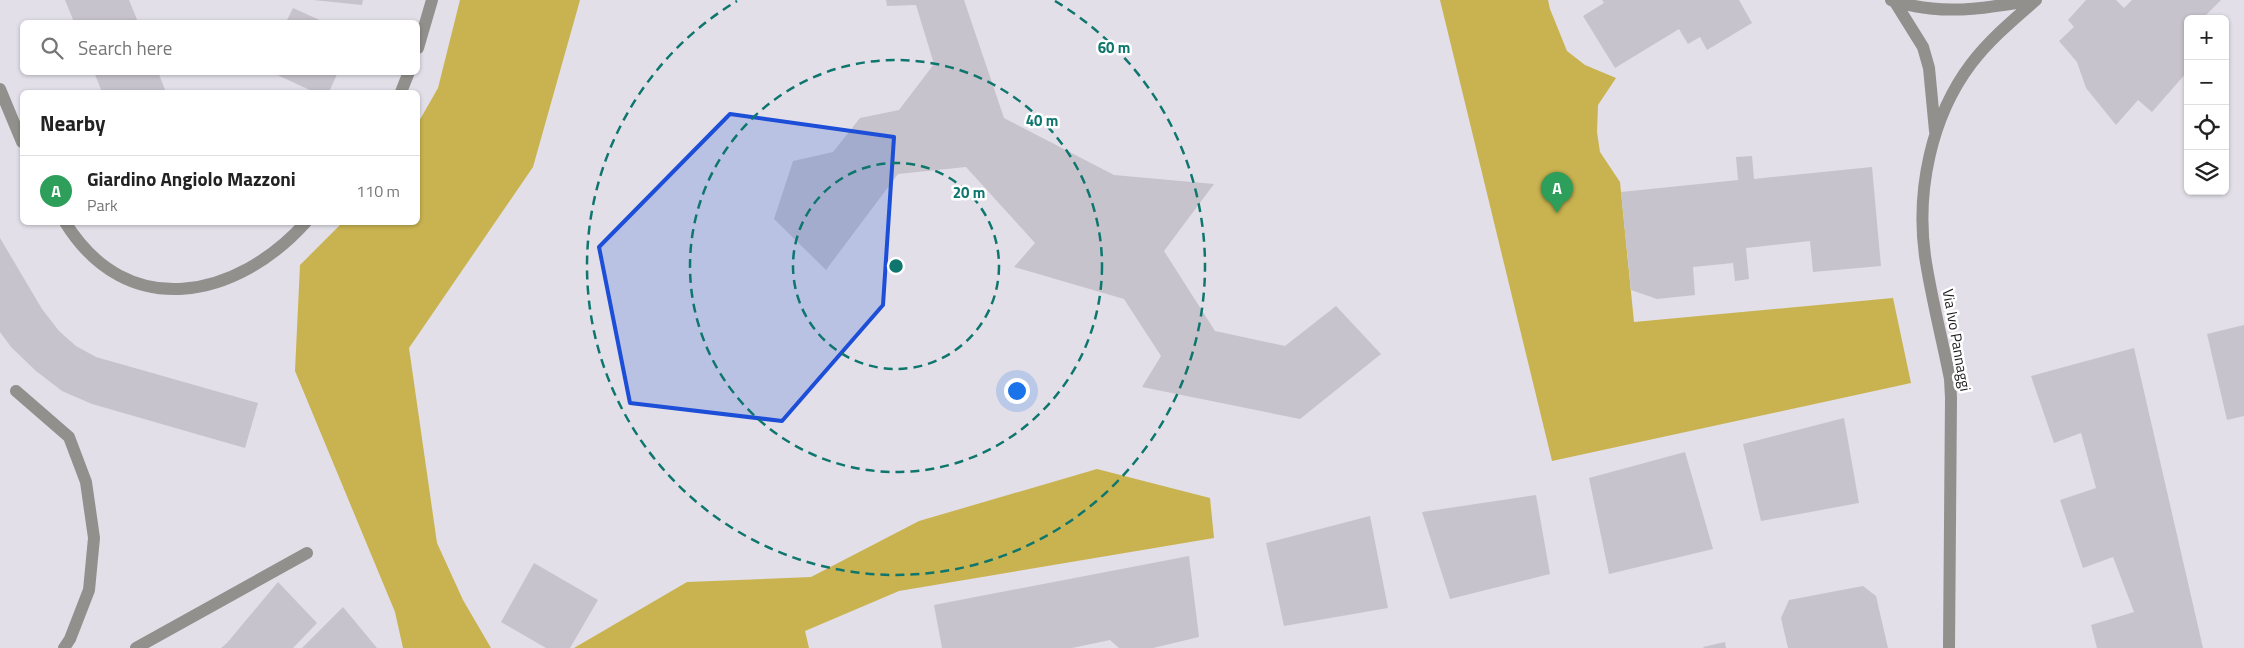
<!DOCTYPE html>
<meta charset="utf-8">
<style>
:root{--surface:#fff;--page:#f6f6f6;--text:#222;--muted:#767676;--line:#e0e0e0;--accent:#111827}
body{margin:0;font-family:"Titillium Web",sans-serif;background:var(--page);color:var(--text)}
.controls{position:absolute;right:15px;top:15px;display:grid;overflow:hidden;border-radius:8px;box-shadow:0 1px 4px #0004}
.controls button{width:45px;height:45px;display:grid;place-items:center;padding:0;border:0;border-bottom:1px solid var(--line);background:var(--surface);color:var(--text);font:25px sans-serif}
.you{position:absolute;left:1016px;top:390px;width:18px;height:18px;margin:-12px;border:4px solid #fff;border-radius:50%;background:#1a73e8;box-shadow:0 0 0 8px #1a73e833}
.badge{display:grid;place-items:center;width:32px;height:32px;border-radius:50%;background:var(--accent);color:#fff;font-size:16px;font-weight:700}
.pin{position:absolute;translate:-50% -41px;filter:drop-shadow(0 1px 2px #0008)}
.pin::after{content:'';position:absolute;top:26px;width:18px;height:15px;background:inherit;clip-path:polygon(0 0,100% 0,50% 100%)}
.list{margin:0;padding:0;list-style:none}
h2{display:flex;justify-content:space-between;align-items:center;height:65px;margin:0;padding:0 20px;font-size:21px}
h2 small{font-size:16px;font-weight:400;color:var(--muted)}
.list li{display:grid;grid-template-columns:32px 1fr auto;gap:15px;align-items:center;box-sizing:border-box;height:70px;padding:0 20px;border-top:1px solid var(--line)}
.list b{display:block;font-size:19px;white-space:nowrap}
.list p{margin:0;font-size:16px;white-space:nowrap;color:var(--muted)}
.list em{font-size:16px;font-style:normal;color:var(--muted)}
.icon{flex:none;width:28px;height:28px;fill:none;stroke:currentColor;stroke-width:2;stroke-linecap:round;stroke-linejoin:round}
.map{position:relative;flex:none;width:2244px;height:648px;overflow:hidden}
.search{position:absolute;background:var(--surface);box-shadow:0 1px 4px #0004;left:20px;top:20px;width:400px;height:55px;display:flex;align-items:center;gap:12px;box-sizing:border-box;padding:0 18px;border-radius:8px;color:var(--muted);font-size:19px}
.panel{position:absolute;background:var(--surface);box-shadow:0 1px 4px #0004;left:20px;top:90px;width:400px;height:135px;border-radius:8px}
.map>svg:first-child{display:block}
.green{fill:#c8b350}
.building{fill:#c6c3cc}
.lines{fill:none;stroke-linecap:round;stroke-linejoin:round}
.minor{stroke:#91908c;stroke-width:12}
.marked{fill:#1d4ed8;fill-opacity:0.2;stroke:#1d4ed8;stroke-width:4;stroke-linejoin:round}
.ring{fill:none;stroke:#0f766e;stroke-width:2.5;stroke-dasharray:9 6}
.labels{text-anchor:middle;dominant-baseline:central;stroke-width:5;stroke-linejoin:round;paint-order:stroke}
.street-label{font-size:15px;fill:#1b1a1d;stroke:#fff}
.centre{fill:#0f766e;stroke:#fff;stroke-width:2.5}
.ring-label{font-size:15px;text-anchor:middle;font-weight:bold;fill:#0f766e;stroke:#fff;stroke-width:5;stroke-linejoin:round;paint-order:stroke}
</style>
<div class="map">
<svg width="2244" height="648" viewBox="0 0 2244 648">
<rect width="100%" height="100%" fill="#e2dfe8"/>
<!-- green -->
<path class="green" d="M460,0h120l-47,167 -124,181 28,195 26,57 28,48h-88l-8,-36 -100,-241 5,-106 42,-42 76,-1v-99l20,-35z
M1440,0h108l2,9 17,42 18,14 31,13 -18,27 -1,27 3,20 20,30 14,140 259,-24 18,85 -359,78z
M1097,469l113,29 4,40 -315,53 -94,40 4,17h-235l113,-66 124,-5 108,-56z"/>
<!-- building -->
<path class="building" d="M65,0h64l9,22h-64z
M313,0h50l-1,5z
M886,0h78l40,118 110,57 100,9 -50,67 51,80 70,15 51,-40 45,48 -81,65 -158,-32 19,-31 -37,-57 -110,-32 21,-24 -69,-76 -68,7 -72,96 -52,-51 19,-58 40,-9 27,-34 39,-8 35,-46 -18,-59 -29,1z
M1602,0h137l13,23 -45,27 -7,-13 -12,7 -9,-15 -64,39 -32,-52 21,-13z
M2086,0h30l8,8 8,-8h89l-19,19h-14v52l-8,9 -28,32 -14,-12 -22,25 -30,-37 -9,-26 -18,-21 15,-14 -6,-7z
M293,8l31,14h-38z
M94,72h64l8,20h-64z
M271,72h67l-9,20h-15z
M1752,156l2,23 118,-12 9,99 -68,6 -3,-31 -64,7 3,31 -14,2 -2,-18 -40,4 2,28 -38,4 -26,-9 -10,-98 117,-12 -2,-23z
M0,238l42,71 17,22 17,15 20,11 162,46 -13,45 -153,-44 -30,-13 -26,-20 -25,-24 -11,-15z
M2244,325v91l-17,4 -20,-86z
M2134,348l69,300h-106l-6,-23 43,-13 -21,-55 -30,11 -23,-68 36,-12 -15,-55 -27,10 -23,-67z
M1844,418l15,85 -98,18 -18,-77z
M1685,452l28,97 -104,25 -20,-96z
M1536,495l14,79 -100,25 -28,-87z
M1370,516l18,92 -104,18 -18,-83z
M1189,556l10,81 -46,11h-34l-9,-8 -38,8h-130l-8,-43z
M534,563l64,37 -28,48h-24l-45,-26z
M278,582l39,41 -24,25h-72l6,-5z
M1863,586l13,10 12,52h-100l-7,-30 8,-18z
M343,607l34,41h-75z
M1725,642l1,6h-22l-1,-1z"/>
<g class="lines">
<!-- minor -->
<path class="minor" d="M1891,0c7,4 15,4 23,6 40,8 79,1 119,-6
M1895,2l28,45 6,21 6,63
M418,48l14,-48
M0,89l22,53
M401,92l8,-20
M65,222c62,101 172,77 241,0
M16,391l53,46 17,45 8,56 -5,52 -19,49 -6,9
M136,648l171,-95
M1949,648l2,-250 -1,-19c-8,-41 -19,-82 -25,-123 -9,-65 6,-139 46,-192 18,-24 42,-44 65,-64"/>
</g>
<!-- marked area -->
<path class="marked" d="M730,114l164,23 -11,168 -101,116 -152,-18 -31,-156z"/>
<!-- distance rings -->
<g class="ring">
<circle cx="896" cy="266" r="103"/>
<circle cx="896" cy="266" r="206"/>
<path d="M1055 1A309 309 0 1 1 737 1"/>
</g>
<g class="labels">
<!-- street labels -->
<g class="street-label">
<text transform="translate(1957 340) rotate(80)">Via Ivo Pannaggi</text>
</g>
</g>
<circle cx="896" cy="266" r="8" class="centre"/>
<g class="ring-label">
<text x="1114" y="53">60 m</text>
<text x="1042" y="126">40 m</text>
<text x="969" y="198">20 m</text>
</g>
</svg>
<div class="controls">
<button>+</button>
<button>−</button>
<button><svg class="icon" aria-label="locate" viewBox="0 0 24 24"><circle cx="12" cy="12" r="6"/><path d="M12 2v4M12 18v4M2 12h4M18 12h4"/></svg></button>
<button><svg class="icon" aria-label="layers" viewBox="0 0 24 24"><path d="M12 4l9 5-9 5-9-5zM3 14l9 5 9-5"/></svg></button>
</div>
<div class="you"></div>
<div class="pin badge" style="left:1557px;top:213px;background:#2e9e5b">A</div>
<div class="search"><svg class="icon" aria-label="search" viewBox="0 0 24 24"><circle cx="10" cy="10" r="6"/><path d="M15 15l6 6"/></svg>Search here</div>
<section class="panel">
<h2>Nearby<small></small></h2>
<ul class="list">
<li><span class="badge" style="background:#2e9e5b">A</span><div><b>Giardino Angiolo Mazzoni</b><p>Park</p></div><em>110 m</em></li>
</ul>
</section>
</div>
